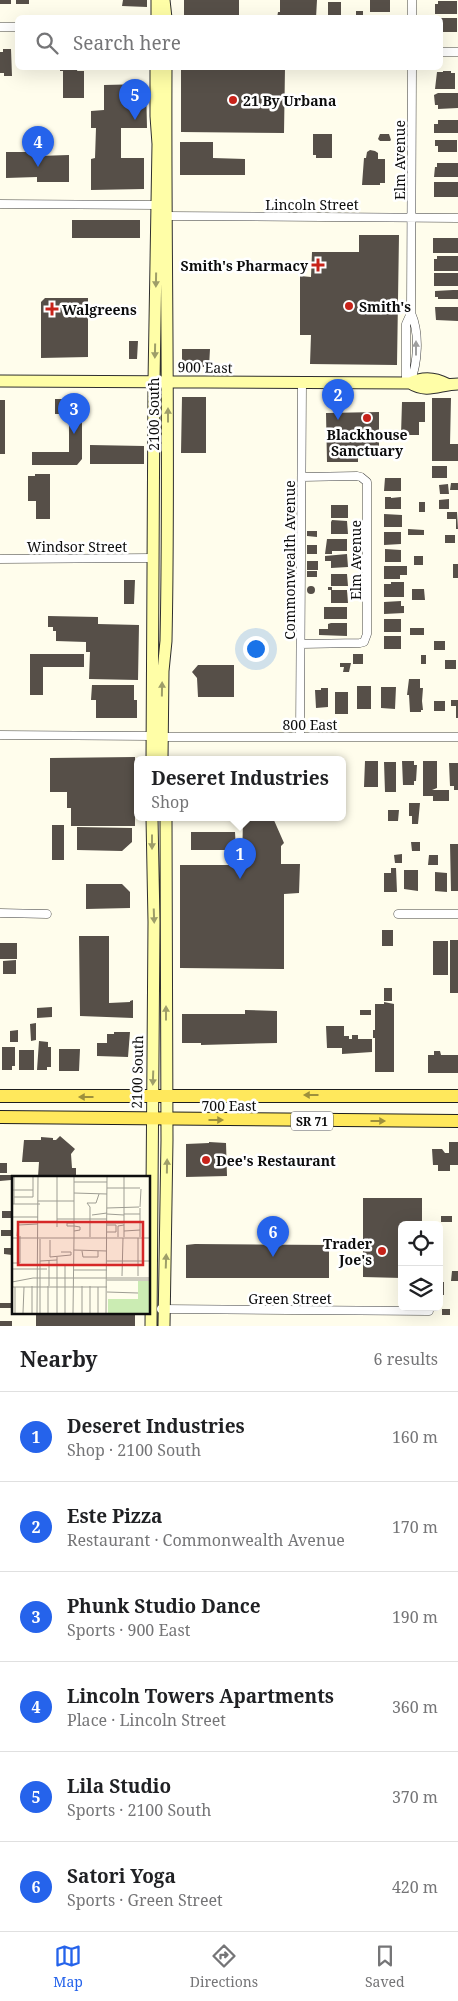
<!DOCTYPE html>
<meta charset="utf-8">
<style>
:root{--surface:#fff;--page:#f2f2f2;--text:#202124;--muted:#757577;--line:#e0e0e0;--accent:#2563eb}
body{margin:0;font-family:"Noto Serif",serif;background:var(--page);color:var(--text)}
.controls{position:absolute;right:15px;bottom:15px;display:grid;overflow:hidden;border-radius:8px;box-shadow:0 5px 20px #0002}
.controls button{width:45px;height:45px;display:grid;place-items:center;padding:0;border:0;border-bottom:1px solid var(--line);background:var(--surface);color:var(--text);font:25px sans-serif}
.you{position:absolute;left:255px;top:648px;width:18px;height:18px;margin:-12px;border:4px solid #fff;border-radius:50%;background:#1a73e8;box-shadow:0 0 0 8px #1a73e833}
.badge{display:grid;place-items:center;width:32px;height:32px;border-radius:50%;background:var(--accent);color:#fff;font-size:16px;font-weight:700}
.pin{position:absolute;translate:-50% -41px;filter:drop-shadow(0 1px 2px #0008)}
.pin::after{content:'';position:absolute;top:26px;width:18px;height:15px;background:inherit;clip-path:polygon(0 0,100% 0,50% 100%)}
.popup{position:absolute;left:134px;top:756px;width:212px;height:65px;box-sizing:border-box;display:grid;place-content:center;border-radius:8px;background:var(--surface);filter:drop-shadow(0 1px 4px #0005);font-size:16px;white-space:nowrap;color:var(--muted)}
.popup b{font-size:19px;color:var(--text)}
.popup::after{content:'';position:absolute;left:50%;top:100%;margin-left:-10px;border:10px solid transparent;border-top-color:var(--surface)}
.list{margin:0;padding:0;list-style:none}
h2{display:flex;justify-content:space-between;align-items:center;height:65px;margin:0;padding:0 20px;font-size:21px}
h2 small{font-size:16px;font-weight:400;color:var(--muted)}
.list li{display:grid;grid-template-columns:32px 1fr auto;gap:15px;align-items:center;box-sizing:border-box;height:90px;padding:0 20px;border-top:1px solid var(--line)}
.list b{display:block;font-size:19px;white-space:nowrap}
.list p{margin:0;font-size:16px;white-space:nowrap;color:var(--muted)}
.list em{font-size:16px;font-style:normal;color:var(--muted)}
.icon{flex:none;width:28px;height:28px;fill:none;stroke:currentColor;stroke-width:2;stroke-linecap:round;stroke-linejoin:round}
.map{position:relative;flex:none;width:458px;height:1326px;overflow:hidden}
.search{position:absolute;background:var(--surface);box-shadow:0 5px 20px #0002;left:15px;right:15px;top:15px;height:55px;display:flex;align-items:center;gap:12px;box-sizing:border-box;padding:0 18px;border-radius:8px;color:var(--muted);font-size:19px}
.sheet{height:605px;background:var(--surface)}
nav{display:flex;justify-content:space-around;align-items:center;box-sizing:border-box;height:70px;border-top:1px solid var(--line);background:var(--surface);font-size:14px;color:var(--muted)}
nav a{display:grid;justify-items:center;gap:2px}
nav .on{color:var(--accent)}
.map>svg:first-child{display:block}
.building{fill:#564f48}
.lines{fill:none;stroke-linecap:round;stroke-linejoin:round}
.street-casing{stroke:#404040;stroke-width:9}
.secondary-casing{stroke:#2f2f2f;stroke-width:13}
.primary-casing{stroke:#1e1e1e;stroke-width:14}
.street{stroke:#fff;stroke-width:8}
.secondary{stroke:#fffea7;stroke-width:11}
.primary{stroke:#ffe85c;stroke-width:12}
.oneway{fill:#9e9e69}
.oneway2{fill:#9e9e9e}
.oneway3{fill:#9e903c}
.poi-dot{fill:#c7231a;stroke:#fff;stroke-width:2}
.labels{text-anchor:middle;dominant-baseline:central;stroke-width:5;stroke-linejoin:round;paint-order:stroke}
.shield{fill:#fff;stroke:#565656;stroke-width:1}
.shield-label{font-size:12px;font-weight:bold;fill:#0d0d0d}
.poi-label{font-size:14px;font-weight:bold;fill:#0d0d0d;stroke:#fff;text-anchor:start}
.street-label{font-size:14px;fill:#0d0d0d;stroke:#fff}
.inset-road{fill:none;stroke:#9e9d93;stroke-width:1}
.view{fill:#d62828;fill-opacity:0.15;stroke:#d62828;stroke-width:2.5}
.inset-edge{fill:none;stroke:#0d0d0d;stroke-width:2.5}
</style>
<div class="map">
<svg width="458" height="1326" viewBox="0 0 458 1326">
<rect width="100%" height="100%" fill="#fffdec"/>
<!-- building -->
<path class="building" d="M0,0h11v4h-11z
M16,0h13v4h-13z
M123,0h24v7l-25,-1z
M184,0h55v18h-55z
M280,0h37l-1,18h-39l1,-6h2z
M370,0h20v12h-20z
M438,1h19v13h-22v-10h3z
M328,2h13v16h-13z
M356,11h7v6h-7z
M440,18h17v14h-17z
M3,49h8l1,27h-8v-3h-4v-21h3z
M60,68h18l-1,3h7v27h-21v-27h-3z
M181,68h104l-1,65 -103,-1z
M443,71h8v2h4v16h-20l2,-17h6z
M146,84l1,44h-26v30h23v31l-53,1v-31l4,-1 1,-30h-5v-17l13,-1v-25z
M438,93h20v15l-20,1v-4h-3l-1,-10z
M438,120h20v13h-24v-9h4z
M313,134h19v24h-16v-3h-3z
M380,134h9l2,6 -1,1h-10l-2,-2z
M435,140h22v12h-19v-6h-3z
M180,142h33v16l32,1v16h-65z
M370,150l5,1 3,2v6h7v24h-5v2h-18l2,-27h2l1,-6z
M6,152h32v4l31,-1v27h-32v-5l-31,1z
M437,163h21v14h-24l1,-10h2z
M434,182h24v15h-24z
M72,220h68v18h-68z
M359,235h40l-2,130 -87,-1 1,-29h-11v-59l11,1 1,-25h47z
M433,238h25v15h-25z
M437,256h21v15h-24v-12h3z
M434,273h24v13h-24z
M453,290h5v9h-20v-2h-3v-6z
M45,298h43v59l-47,1v-56z
M435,307h23v14l-22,-1z
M129,341h9l-1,18h-8z
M182,349h28l-1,18h-27z
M182,397h24v56h-25z
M432,398h19l-1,46h8v17h-26z
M55,399h27v60l-5,6h-45v-13h37v-38h-14z
M0,400h5v54h-5z
M402,402h23v20h-6v13h-18z
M379,412v45h-21v5h-31l-1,-49z
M90,445l54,1v18h-54z
M432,466h15v12h-15z
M35,474h15v45h-14v-18h-8v-25h7z
M385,478h16v13h-17z
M451,483h7v7h-8z
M448,484l1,10h-9l-1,-9z
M385,497h6v1l10,-1v12h-16z
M449,499v10h-10v-9z
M419,502h6v10h-6z
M331,505h17v13h-17z
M447,512h10l1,17h-2v-10h-9z
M384,514l18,1v12h-18z
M332,520l15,1 1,13h-17v-12z
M408,529l16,1v5h-16z
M307,531h10v6l-10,-1z
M384,532h17v12l-17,1z
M445,535h10v8h-10z
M327,539h20v12h-15v3h-7z
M307,545h10v9h-10z
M385,549l16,1v12h-16z
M347,554l1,13 -17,1v-7h-6v-5z
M414,556h9v9h-9z
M307,561h11v9h-11z
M453,564h5v14h-5z
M384,566h23v9h-7v4h-16z
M307,571h10v6h-10z
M331,574h16l1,12h-17z
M124,580h11l-1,24h-10z
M391,582h13v15h-20v-13h7z
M307 590a4 4 0 1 1 8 0a4 4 0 1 1-8 0Z
M328,587h4v3h15l1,13h-17v-13h-3z
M412,589h12l1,11h-13z
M401,601v5h3v7l-20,1v-12z
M324,607h23v12h-23z
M48,616l50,1v7l41,1 -1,55 -49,-1 1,-27h-4v-10l-30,-1v-10h-3v-4h-5z
M384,619h17v13h-17z
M331,623h16v13l-28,-1v-6h9v-5z
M410,628h14v7h-14z
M384,636h17v13h-17z
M434,641h11v9h-11z
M30,654h54v13h-41v28h-13z
M353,654h10v10h-10z
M421,655h5v9h-5z
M445,660h11v9h-11z
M340,663h11l-2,9h-6l1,-5h-4z
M198,665h36v32h-36l-1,-19 -5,-6z
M409,679h11v9h3l-1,13 1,9h-2v2h-11l-1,-17h-2z
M92,685h42v15h3v18h-41v-18h-5z
M357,686h14v23h-14z
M381,687h15l-1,22 -14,-1z
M321,688h7v19l-12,1 -1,-18h6z
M335,692h13v22h-13z
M451,700h7v18h-2v-12h-5z
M434,701h11v10h-11z
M135,757v69h-64v-18h-4v-16h-17v-34z
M179,757h35v3h-35z
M365,761h13v26h-14z
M402,761h12v4h3l-1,16h-2v4h-11z
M423,761h14v27l-5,2h17v11h-16v-5h-10z
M384,762h12v30h-11z
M449,763h9v27h-4v-4h-4z
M409,803h11l-2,21h-6v-8h-3z
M388,810h11l-1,11h-10z
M243,818h30l11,25 -3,3v18h19l-1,29 -15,1v75l-104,-1v-103h62z
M52,825h12v35h-12z
M77,827l55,1v14l-10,9 -45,-1z
M191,832h44l1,18h-45z
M411,842h9v9h-8z
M450,844h8v47h-7z
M402,854v9h-7l-1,-8z
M429,855h9v10h-10z
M391,868h5l1,24h-13v-19h7z
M404,870h14v21l-14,-2z
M435,872l12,1v19l-12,-1z
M86,884h36l8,8v16l-44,1z
M382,930h11v16h-11z
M79,936h30v67l21,-1v-1l3,-1v18l-53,-2z
M450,940h8v53h-8z
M433,941h15v34h-15z
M0,943h17v16h-17z
M16,960v14h-13v-13z
M384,988h8v13h-8z
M384,1002l10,2v68h-19v-34h-2v-8h2v-26h9z
M52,1007v10l-15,1v-10z
M245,1010l32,1v32l-76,2v-2h-19v-29h63z
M360,1010h11v5h-11z
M36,1023v17l-5,1 -1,-17z
M326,1026h18v10h5v3h3v-4h6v4h14v13l-30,2v-6h-15z
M18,1030v12h-8v-11z
M114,1032h16l-2,25 -31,-1v-13h10v-9h7z
M39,1041l9,1v5h3v20h-4v3h-10z
M2,1047h13v19h-3v4h-10z
M59,1049h21l-1,22h-20z
M19,1050h15v20h-15z
M434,1051h6l1,4h17v18h-30v-18h6z
M60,1136l15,13 -4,5 1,14h4v7h-4v2h-34l1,-15h-17l2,-22h17v-3l12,1v2h3z
M209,1142l17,1 1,33 -41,1v-33l23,-1z
M449,1142h9v23h-8v6h-12v-6h-5l-1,-16h10l3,4h4z
M0,1163h7v10h-7z
M0,1175h11v5l-11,1z
M363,1198h59v27h-20v53l-39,-1z
M2,1211h11v7h-11z
M441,1216h11v6h-11z
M1,1230h11v6h-11z
M195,1244l134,1v33h-143v-33z
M4,1248h8v7l-8,-1z
M452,1271h6v10h-7z
M439,1282h5v13h-5z
M0,1303h12v5h-12z
M442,1309h8v6h-8z
M36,1312h99v14h-99z
M0,1321h12v5h-12z"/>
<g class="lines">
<defs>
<path id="street" d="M412,18v-18
M0,27h18
M440,52h18
M0,204l157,1
M166,216l292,2
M406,383v-59l5,-11
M410,383c8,-20 10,-50 1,-70l1,-245
M0,559l154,-1
M301,644l59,-1 4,-1 3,-8v-152l-6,-5 -4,-1 -55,1
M0,735l152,1
M162,737h296
M300,737l2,-354
M0,913l47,1
M398,914h60
M161,1309l268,2"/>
<path id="secondary" d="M164,0l2,18
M157,18v-18
M0,381l410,2c12,-6 24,-6 37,1
M410,383c18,11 30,1 48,1
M152,760l2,-379 4,-237 -2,-28v-48
M162,760l1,-89 3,-30c4,-191 -1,-382 0,-573
M151,1326l3,-404 -2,-104
M164,1326l3,-186 -1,-322"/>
<path id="primary" d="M0,1096h458
M0,1117l458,4"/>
</defs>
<!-- street casing -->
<use href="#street" class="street-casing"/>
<!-- secondary casing -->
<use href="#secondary" class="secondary-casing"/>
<!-- primary casing -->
<use href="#primary" class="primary-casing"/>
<!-- street -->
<use href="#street" class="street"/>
<!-- secondary -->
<use href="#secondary" class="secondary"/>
<!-- primary -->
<use href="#primary" class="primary"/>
</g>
<!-- one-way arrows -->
<defs><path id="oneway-solid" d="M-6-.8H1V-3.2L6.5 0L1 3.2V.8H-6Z" transform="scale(1.25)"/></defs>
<g class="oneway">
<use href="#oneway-solid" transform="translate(156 280) rotate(91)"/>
<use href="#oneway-solid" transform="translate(155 351) rotate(91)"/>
<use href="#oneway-solid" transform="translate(168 415) rotate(-90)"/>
<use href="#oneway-solid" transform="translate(162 689) rotate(-89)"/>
<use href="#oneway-solid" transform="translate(152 842) rotate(90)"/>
<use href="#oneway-solid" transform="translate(154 916) rotate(88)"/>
<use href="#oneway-solid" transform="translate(166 1013) rotate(-90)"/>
<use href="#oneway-solid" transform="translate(153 1078) rotate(92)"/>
<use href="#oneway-solid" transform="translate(167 1166) rotate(-89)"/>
<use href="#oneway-solid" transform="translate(166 1261) rotate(-88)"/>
</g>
<use class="oneway2" href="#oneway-solid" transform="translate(416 348) rotate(-90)"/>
<g class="oneway3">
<use href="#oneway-solid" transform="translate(311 1095) rotate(-180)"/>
<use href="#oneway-solid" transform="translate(86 1097) rotate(-180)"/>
<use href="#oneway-solid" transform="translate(216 1120)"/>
<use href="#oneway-solid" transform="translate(378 1121)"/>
</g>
<!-- markers -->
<g class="poi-dot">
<circle cx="233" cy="100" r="5"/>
<path d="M315.5 257.5h5v5h5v5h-5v5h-5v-5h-5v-5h5z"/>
<circle cx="349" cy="306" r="5"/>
<path d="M49.5 301.5h5v5h5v5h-5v5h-5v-5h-5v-5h5z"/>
<circle cx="367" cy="418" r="5"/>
<circle cx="206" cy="1160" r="5"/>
<circle cx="382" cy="1251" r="5"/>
</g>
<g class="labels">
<!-- shield labels -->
<rect class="shield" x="291" y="1111.5" width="42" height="19" rx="4"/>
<g class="shield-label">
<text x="312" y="1121">SR 71</text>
</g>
<!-- poi labels -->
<g class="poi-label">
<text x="243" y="100">21 By Urbana</text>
<text x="308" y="265" text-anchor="end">Smith's Pharmacy</text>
<text x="359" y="306">Smith's</text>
<text x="62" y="309">Walgreens</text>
<text x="367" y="434" text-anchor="middle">Blackhouse<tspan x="367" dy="16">Sanctuary</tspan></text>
<text x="216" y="1160">Dee's Restaurant</text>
<text x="372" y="1243" text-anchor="end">Trader<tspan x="372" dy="16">Joe's</tspan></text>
</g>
<!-- street labels -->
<g class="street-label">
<text transform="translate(399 160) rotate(-90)">Elm Avenue</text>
<text x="312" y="204">Lincoln Street</text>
<text transform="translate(205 367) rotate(1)">900 East</text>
<text transform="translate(153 414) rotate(-90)">2100 South</text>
<text x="77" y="546">Windsor Street</text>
<text transform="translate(289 560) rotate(-90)">Commonwealth Avenue</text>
<text transform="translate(355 560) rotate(-90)">Elm Avenue</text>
<text x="310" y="724">800 East</text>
<text transform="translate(137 1072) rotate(-89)">2100 South</text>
<text x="229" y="1105">700 East</text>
<text x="290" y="1298">Green Street</text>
</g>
</g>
<!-- overview -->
<g transform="translate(12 1176)">
<rect width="138" height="138" fill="#fffdec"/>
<path d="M126,105h11v32h-41v-14h30z" fill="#cbecb3"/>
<path class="inset-road" d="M62,6h33M95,12h33M0,14h21M62,17l33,1M2,21h19v-21M26,25h36M0,28h28M2,28v-28M128,31l1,-18M95,32l32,-1M95,38l17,1M112,38h16M80,39l15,-2M0,41h26M45,43h50M95,47h16M62,50h-7v-3h7M45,51v-51M62,55l6,-1v-3l-6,-1M112,55l16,-1M95,56h9v-7h-9M5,60l1,-11 20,-1M62,61v-61M78,61v-30l-3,-4h9l3,-9M106,61v-11l6,-1M112,61v-61M128,61v-29M0,62h138M28,63v74M38,64v17l21,-2v-3h-10M62,74l33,1M70,75l1,6h15v-6M28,85l17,-1M95,85h43M0,87h8v-27M0,93h35M62,94h33M110,100l1,-38M126,100v-38M95,104h43M0,106l21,-4h117M20,110v27M36,110v27M37,110v-25M0,111h95M95,116l31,1M3,137v-26M11,137l1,-26M25,137l1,-137M45,137v-56M53,137v-48M61,137l1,-76M70,137v-27M78,137v-27M86,137v-26M94,137l1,-137"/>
<path class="view" d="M6,46h125v43h-125z"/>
<rect width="138" height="138" class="inset-edge"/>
</g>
</svg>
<div class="controls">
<button><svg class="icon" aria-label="locate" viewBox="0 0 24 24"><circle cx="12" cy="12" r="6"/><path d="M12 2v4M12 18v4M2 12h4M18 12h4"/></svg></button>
<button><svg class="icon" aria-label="layers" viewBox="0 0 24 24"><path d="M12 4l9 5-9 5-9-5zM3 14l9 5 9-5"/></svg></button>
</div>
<div class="you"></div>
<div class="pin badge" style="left:240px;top:879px">1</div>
<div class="popup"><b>Deseret Industries</b>Shop</div>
<div class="pin badge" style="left:338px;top:420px">2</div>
<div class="pin badge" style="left:74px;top:434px">3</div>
<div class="pin badge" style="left:38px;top:167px">4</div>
<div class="pin badge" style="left:135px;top:120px">5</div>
<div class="pin badge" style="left:273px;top:1257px">6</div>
<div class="search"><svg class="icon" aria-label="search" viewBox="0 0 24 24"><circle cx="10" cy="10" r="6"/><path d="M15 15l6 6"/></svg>Search here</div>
</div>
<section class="sheet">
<h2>Nearby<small>6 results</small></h2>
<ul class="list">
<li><span class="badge">1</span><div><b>Deseret Industries</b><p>Shop · 2100 South</p></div><em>160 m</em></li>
<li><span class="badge">2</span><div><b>Este Pizza</b><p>Restaurant · Commonwealth Avenue</p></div><em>170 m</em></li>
<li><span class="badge">3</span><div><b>Phunk Studio Dance</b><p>Sports · 900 East</p></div><em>190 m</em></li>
<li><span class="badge">4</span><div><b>Lincoln Towers Apartments</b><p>Place · Lincoln Street</p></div><em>360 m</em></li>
<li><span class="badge">5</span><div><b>Lila Studio</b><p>Sports · 2100 South</p></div><em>370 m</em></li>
<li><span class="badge">6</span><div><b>Satori Yoga</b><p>Sports · Green Street</p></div><em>420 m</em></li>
</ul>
</section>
<nav>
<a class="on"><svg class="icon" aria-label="map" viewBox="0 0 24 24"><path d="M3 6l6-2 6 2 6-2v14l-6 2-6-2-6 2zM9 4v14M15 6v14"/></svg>Map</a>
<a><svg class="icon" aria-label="directions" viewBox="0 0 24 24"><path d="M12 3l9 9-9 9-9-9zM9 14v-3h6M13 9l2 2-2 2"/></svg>Directions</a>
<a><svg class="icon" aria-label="saved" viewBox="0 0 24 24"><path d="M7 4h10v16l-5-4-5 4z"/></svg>Saved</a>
</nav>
